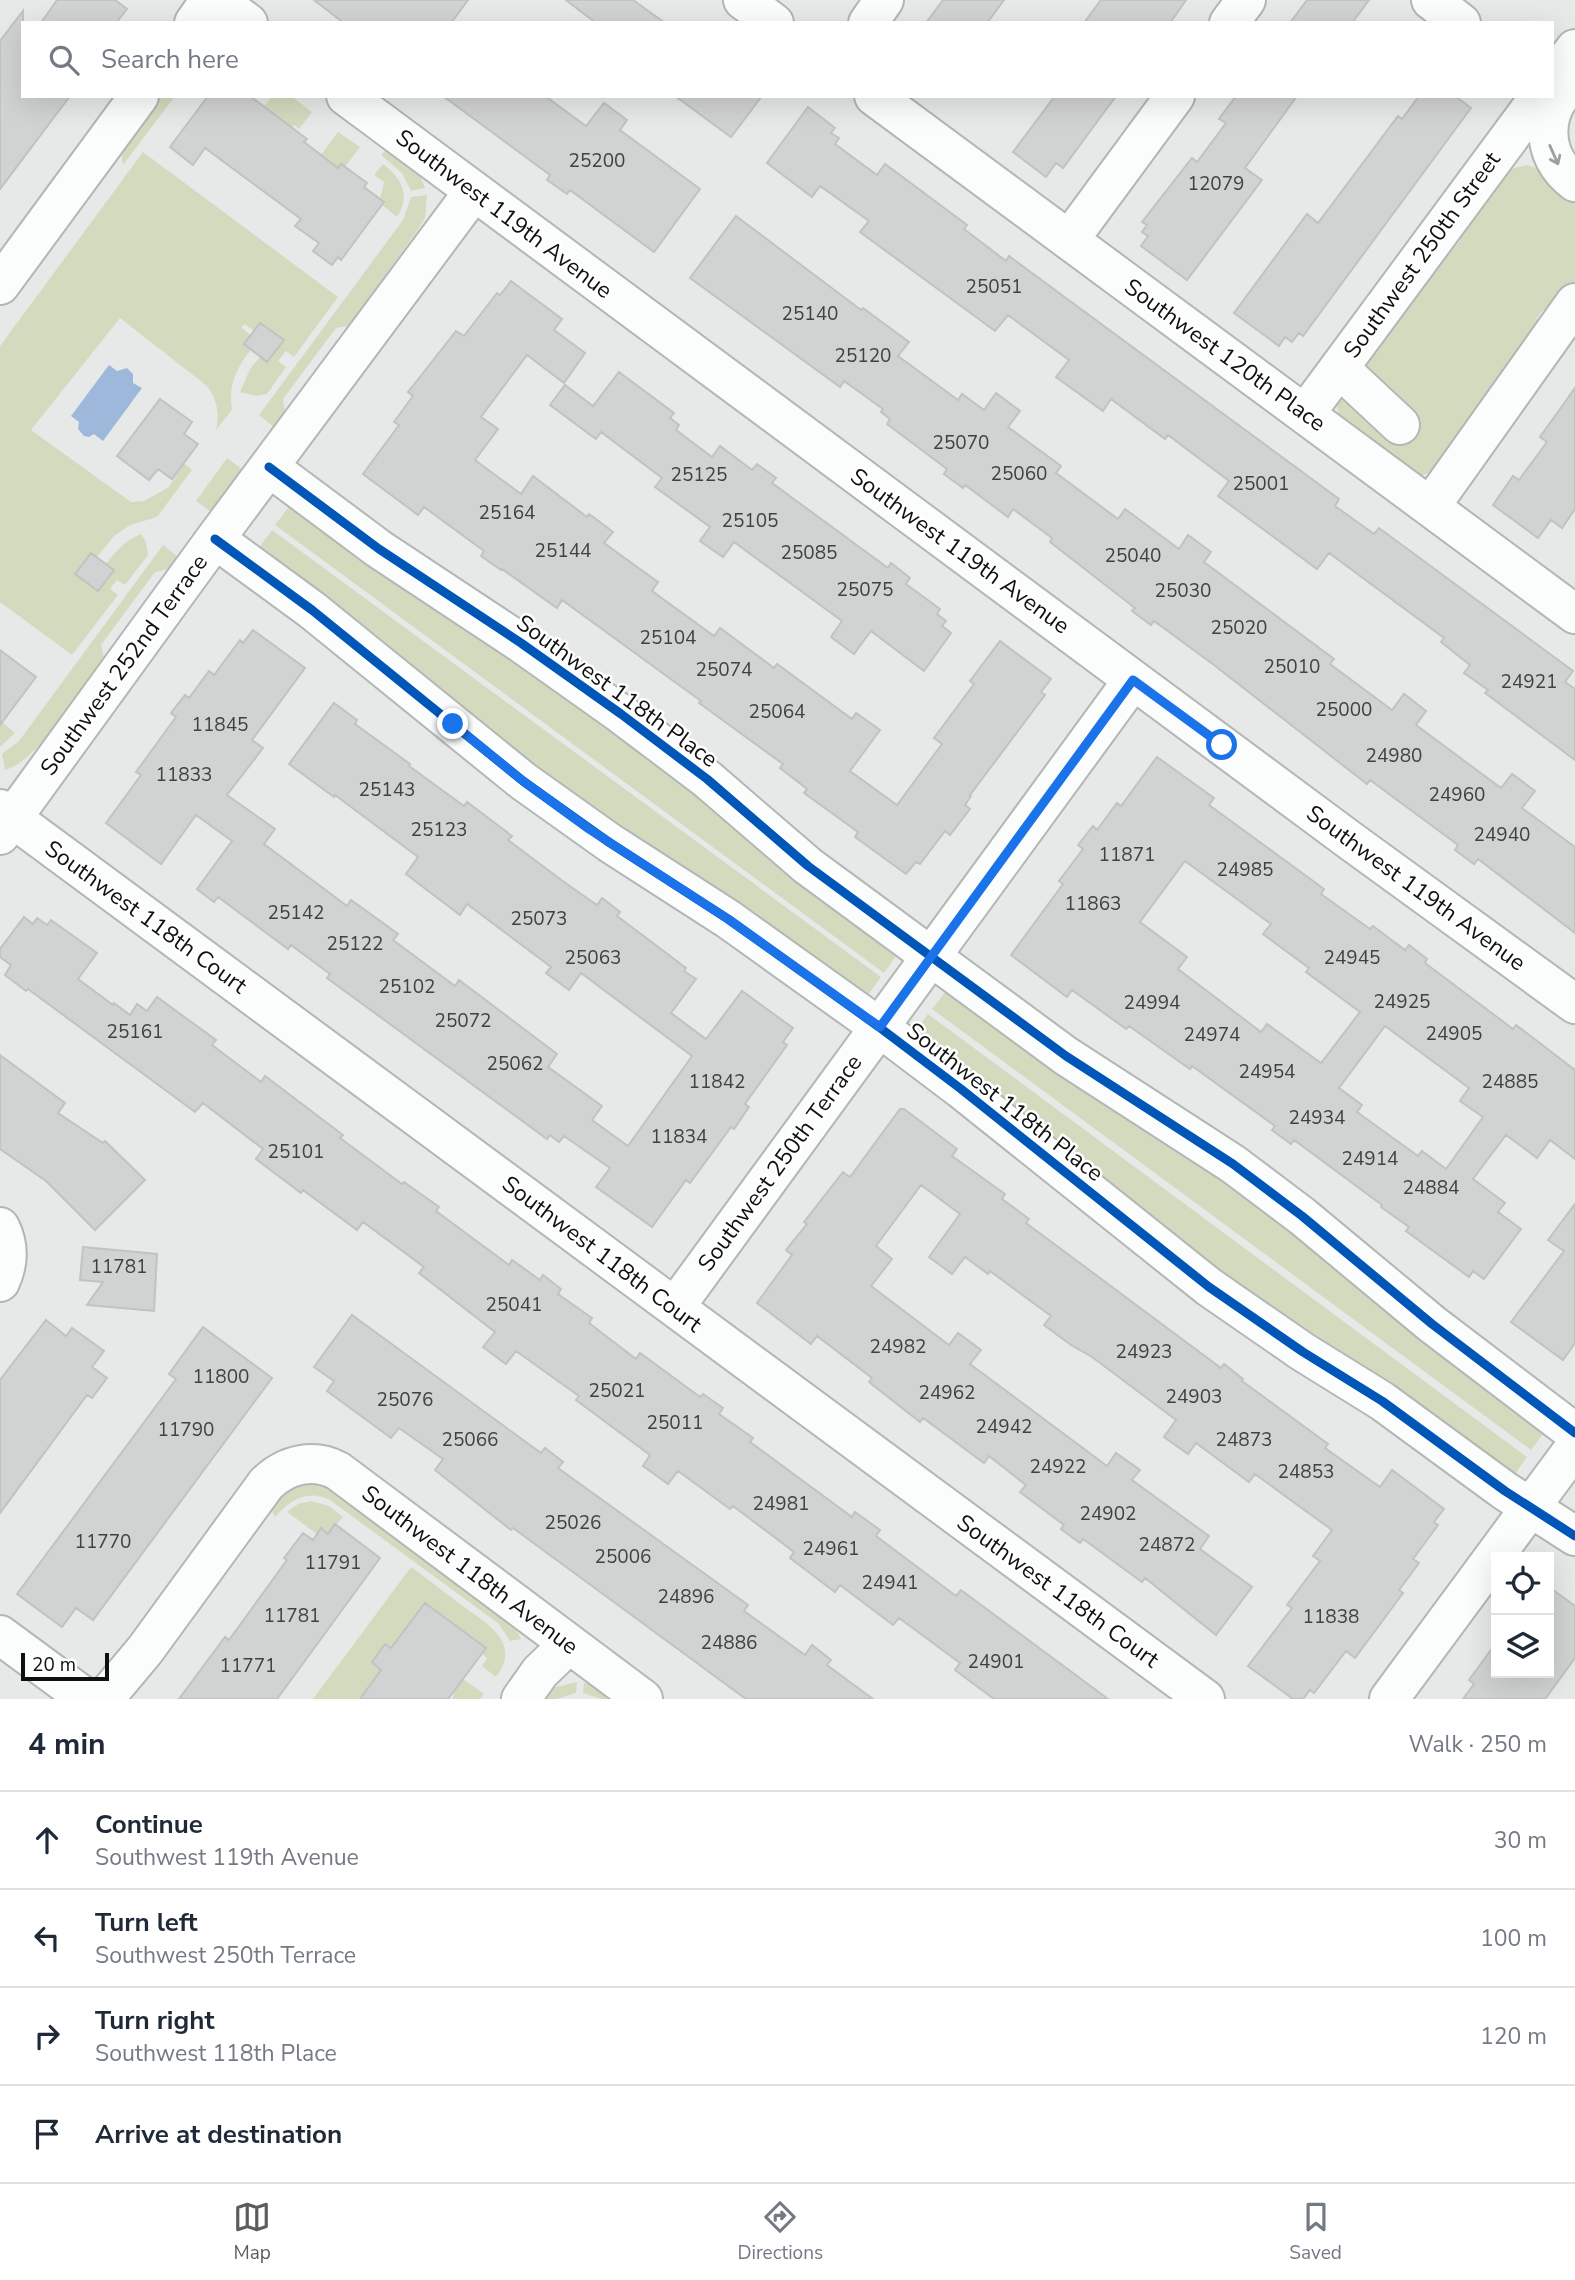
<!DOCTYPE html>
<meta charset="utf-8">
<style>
:root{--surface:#fff;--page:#f2f2f3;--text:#1f2937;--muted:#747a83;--line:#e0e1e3;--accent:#5b5d5d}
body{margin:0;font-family:"Nunito Sans",sans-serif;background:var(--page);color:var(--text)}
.controls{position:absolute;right:21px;bottom:21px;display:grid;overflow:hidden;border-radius:0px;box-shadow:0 7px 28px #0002}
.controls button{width:63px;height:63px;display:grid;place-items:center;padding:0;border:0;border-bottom:2px solid var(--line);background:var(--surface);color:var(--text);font:35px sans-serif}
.scale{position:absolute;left:21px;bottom:18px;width:88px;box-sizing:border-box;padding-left:7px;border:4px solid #0f1111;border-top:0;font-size:19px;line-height:24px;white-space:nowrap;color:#0f1111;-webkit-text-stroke:5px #fff;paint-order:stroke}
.stop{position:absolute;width:21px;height:21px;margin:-16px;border:5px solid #1a73e8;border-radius:50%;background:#fff}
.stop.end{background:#1a73e8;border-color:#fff;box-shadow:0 2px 7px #0008}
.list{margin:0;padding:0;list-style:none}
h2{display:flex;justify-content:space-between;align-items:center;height:91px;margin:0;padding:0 28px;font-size:30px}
h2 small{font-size:23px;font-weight:400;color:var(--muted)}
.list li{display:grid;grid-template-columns:46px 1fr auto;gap:21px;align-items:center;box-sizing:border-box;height:98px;padding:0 28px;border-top:2px solid var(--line)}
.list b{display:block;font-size:26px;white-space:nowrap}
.list p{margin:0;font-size:23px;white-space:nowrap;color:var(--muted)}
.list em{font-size:23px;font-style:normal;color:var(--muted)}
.icon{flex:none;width:38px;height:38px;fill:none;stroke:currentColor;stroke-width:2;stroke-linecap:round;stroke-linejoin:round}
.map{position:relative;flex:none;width:1575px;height:1699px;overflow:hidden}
.search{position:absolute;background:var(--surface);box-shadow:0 7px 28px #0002;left:21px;right:21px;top:21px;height:77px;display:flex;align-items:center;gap:18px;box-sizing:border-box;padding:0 24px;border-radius:0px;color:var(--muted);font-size:26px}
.sheet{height:483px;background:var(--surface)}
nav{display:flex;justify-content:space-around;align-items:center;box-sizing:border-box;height:98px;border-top:2px solid var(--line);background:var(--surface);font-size:19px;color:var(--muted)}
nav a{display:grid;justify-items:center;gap:4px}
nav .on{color:var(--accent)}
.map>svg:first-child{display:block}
.green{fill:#d3dbbf}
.water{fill:#9db8da}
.building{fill:#d1d2d2;stroke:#c1c2c2;stroke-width:2;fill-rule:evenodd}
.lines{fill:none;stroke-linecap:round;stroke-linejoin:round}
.minor-casing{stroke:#b4b6b5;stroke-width:42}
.minor{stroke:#fbfcfc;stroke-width:38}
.cycleway-casing{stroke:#fff;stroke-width:13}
.cycleway{stroke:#0057b8;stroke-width:9}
.oneway{stroke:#9d9e9e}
.route{stroke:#1a73e8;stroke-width:9}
.labels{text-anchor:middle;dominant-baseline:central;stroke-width:5;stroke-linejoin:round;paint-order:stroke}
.number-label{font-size:19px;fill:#404141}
.street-label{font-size:23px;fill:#0f1111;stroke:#fff}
</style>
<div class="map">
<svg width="1575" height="1699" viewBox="0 0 1575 1699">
<rect width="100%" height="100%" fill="#e7e9e9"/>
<!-- green -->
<path class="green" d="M161,96h14l-52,69 -2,-15z
M272,96h19l21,16 -13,17 -5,-4 -5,7 -25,-25z
M338,132l22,15 -15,20 -4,-3 -6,9 -14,-18z
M387,148l33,27 5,13 -14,3 -9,-18 -21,-18z
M143,152l195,145 -44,60 -8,-6 -8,10 8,6 -19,27 -10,2 -17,-4 10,-23 10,-12 8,5 15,-22 -23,-17 -6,8 -9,-7 -4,3 9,8 -6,9 7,6c-15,18 -23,36 -19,60l-16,20c4,-16 1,-31 -9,-44l-87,-68 -89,112 100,72 13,-1 25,-14 15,-24 8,7 -35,47 -27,8 -16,11 -17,21 -7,-4 -15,21 23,17 15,-21 -7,-6c10,-13 19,-24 35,-30l5,8 2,13 -23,30 -8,-5 -7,9 8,6 -46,60 -72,-53v-256z
M383,164c19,14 28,32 14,53l-15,-12 2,-3 -4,-3 4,-17 -10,-7z
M1527,165l16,6 32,27v83l-23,34 -8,-6 -8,10 8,7 -106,144 -18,6 -80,-58 -4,-14 110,-159 7,4 7,-8 -6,-7 51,-64z
M427,195l-2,23 -6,10 -70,98 -13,2 -53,71 2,12 -11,16 -15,-12 144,-195 8,-23z
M227,458l15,11 -31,43 -15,-11z
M291,504l111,76 3,11 76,49 11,-2 203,148 1,11 69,59h11l113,88 7,12 -12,17 -609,-448z
M272,530l609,447 -13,18 -5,1 -129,-96 -78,-50 -12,2 -199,-149 -1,-11 -70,-59h-14l-102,-84z
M163,545l15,12 -9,12 -14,3 -54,73 3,13c-22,29 -66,104 -99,112l-3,-16 17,-13z
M2,722l13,11 -15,14v-22z
M947,990l111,73 1,12 78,50 82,45 327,260 -15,20 -599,-441z
M928,1014l599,443 -14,20 -123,-85v-10l-78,-48 -11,3 -271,-219h-13l-104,-84z
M307,1484l13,1 15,5 176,131 10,18 -11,2 -11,-17 -169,-124c-23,-11 -39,0 -55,17l-5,-11c10,-12 21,-19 37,-22z
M311,1501l18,5 14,11 -15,17 -7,-6 -4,6 -30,-22 11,-8z
M411,1567c17,12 33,25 49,37 25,19 63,37 36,73l-14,-11 5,-8 -5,-4 4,-6 -61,-45 38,76 21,15 -4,5h-28l2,-5 -68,-50 -14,18 9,8 -20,27 2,2h-50z
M577,1682l-1,11 -19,6h-15l14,-12z
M584,1683l10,1 25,15h-18l-18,-6z"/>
<!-- water -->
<path class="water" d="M109,365l8,6 10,-3 6,6v9l9,5 -39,53 -9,-7 -5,3 -5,-1 -6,-7 1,-7 -8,-6z"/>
<!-- building -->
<path class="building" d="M57,0h58l12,9 -11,14h-75z
M314,0h154l-17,23h-107z
M566,0h67l32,23h-69z
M943,0h61l-17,23h-61z
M1101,0h85l-16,23h-86z
M1307,0h62l-17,23h-62z
M23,11v85h47l-70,93v-148z
M208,96h42l57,43 -3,3 34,26 3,-4 26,19 -3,4 20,15 -43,58 -3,-3 -6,8 -19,-14 6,-8 -24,-17 6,-7 -96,-71 -12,17 -23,-18z
M443,96h102l41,30 18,-23 23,17 -7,10 80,59 -46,63 -84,-62 -3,4 -20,-14 3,-5z
M675,96h87l-31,41z
M1055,96h61l-53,72 -7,-5 -10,14 -33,-25z
M1236,96h61l-52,72 17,12 -75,100 -46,-34 7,-10 -6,-4 5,-7 -5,-3 50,-64 5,4 29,-39 -7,-4z
M1419,96h36l16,12 -168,228 -4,-3 -7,9 -7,-5 -6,9 -45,-33 73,-99 11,9 80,-107 4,3z
M808,107l27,21 -4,5 8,5 -4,6 42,31 8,-11 82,61 -3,4 42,32 3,-5 330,243 -4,7 39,28 5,-6 194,143 -8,11 10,7v71l-90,-67 3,-3 -24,-17 6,-8 -29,-23 3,-4 -115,-85 -12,16 -99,-73 11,-15 -61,-46 -3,4 -54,-40 -8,12 -47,-34 13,-17 -61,-45 -13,16 -135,-99 9,-11 -49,-35 -8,11 -45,-34z
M736,216l125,94 2,-2 46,34 -11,14 60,44 4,-6 22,16 12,-17 24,18 -12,16 53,39 -5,7 62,46 7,-10 54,40 9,-14 23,17 -7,10 130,97 -4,5 62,46 12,-16 22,17 -10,14 85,63 11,-14 23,17 -13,17 53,39v86l-97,-74 -4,5 -19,-14 3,-5 -88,-65 -3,4 -153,-119 -60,-44 -3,4 -19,-14 3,-3 -85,-66 2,-4 -39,-29 -5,8 -43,-32 -2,3 -19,-14 3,-5 -60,-45 3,-5 -9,-7 2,-3 -39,-28 -4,6 -150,-109z
M511,281l51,38 -8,11 31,23 -21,30 -37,-28 -46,62 17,12 -23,31 46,34 12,-18 54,41 2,-3 24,18 -9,11 54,39 -6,9 62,45 6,-8 54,40 3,-4 75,55 4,-6 24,17 -30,41 47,34 45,-61 -8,-6 40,-54 -4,-3 30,-40 51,38 -10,13 4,3 -75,100 1,1 -6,9 5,4 -20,26 -5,-4 -25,33 -4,-2 -10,12 -51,-37 3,-5 -54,-39 3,-4 -27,-21 3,-4 -84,-61 2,-2 -139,-101 -5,8 -55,-39 -1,1 -20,-14 3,-5 -60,-44 -6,8 -55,-41 36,-49 -5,-3 19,-26 -5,-4 15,-19 33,-42 8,5 33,-43 3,2z
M260,323l24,17 -17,22 -23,-18z
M619,372l55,41 -4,5 9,7 -3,5 36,27 8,-11 32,24 5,-6 19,14 -4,5 116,85 3,-5 19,15 -4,6 34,25 -3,5 9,7 -4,5 9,7 -27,38 -53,-40 -17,23 -23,-17 11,-16 -108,-79 -11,15 -23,-16 10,-14 -55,-40 7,-9 -61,-46 -5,7 -46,-34 15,-20 28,21z
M1575,388v121l-13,19 -11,-8 -13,18 -45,-33 20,-29 6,4 28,-38 -7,-5z
M160,399l32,23 -8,12 14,10 -26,35 -14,-10 -9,11 -32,-24z
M91,553l23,17 -16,21 -23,-17z
M253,630l52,38 -53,72 11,8 -36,47 48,34 -11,15 83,62 4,-6 47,34 -5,6 62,46 4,-6 98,74 -9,13 54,39 -10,14 36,26 64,-90 -111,-83 -12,17 -23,-17 5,-6 -84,-63 -7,11 -54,-41 12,-17 -83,-62 -1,2 -45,-33 45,-61 23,17 -2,4 55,40 -1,2 55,40 3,-4 45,34 -4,4 56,42 33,23 5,-7 18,14 -3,4 69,52 -2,3 12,8 -25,34 35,26 36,-48 51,37 -10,14 4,3 -42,59 4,3 -15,22 -3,-2 -41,56 -4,-3 -34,47 -56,-40 14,-19 -46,-32 -5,6 -9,-7 -3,4 -220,-161 3,-4 -39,-29 -3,4 -70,-52 -4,5 -17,-13 35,-48 -36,-26 -35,49 -55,-41 35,-48 -5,-3 40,-55 -5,-4 14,-18 4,3 20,-27 5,4 26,-35 3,3z
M0,650l36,27 -36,48z
M1157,757l57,41 -5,7 115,84 -3,5 49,35 3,-3 32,24 4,-5 18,14 -2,4 88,66 3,-4 59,45v89l-25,-19 -13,18 -31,-23 -33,44 32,24 -7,9 23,17 -37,50 -11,-8 -4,6 -63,-46 3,-4 -28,-20 1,-2 -88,-65 -3,4 -19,-14 3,-4 -83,-60 -2,3 -61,-43 -3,3 -54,-39 -5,7 -56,-42 52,-71 -4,-3 24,-32 -5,-4 15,-19 4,4 20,-27 4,3zM1185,861l86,63 -8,10 46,34 -3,4 54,40 -39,51 -54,-39 -6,8 -83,-63 9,-12 -47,-35zM1385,1026l84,62 -9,13 23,16 -37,52 -24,-18 -4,5 -61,-44 5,-7 -23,-17z
M24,917l9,7 4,-6 10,7 4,-5 46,33 -19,26 35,26 1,-2 16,12 7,-11 10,7 10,-14 59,43 -4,5 49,37 4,-6 78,59 -3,3 62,46 2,-2 35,25 -3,4 73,54 3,-5 28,20 3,-5 18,14 -3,5 34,24 -3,5 47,36 4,-6 60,44 3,-3 20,14 -4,6 34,24 -3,4 102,75 3,-5 25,18 -4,6 80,60 5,-6 147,109h-114l-39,-29 5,-7 -61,-45 -6,7 -53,-40 -5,7 -45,-34 4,-6 -61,-46 -3,3 -52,-38 -10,13 -25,-18 7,-11 -74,-55 3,-4 -63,-45 -10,13 -23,-17 12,-15 -76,-59 5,-6 -61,-45 -6,8 -54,-40 -2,3 -45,-34 7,-10 -60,-46 -8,9 -167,-123 -2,2 -21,-16 6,-10 -11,-8v-8z
M0,1055l65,48 -7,10 45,30 2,-2 40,39 -50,50 -49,-49 -46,-32z
M900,1109h4l53,40 -5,7 53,38 -3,5 27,20 -3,4 195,145 3,-4 19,15 -1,2 86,63 -3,4 55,39 12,-17 52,39 -10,13 4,3 -25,34 6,4 -20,27 4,3 -48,65 -9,-7 -32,42 -4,-3 -7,9h-10l-45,-33 44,-58 -5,-3 33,-44 -7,-5 19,-26 -77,-56 -6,8 -53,-39 -8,11 -24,-17 12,-17 -84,-63 -21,-12 -27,-20 7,-9 -61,-45 -2,3 -23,-17 -13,17 -23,-17 31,-43 -39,-29 -45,61 16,13 -21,27 78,59 9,-12 23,17 -11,14 137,102 9,-13 24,17 -8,10 77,56 -9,13 52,38 -36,48 -71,-57 -3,4 -59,-43 -3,4 -19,-14 3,-4 -44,-33 6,-7 -37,-29 -5,7 -61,-45 -3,4 -51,-40 3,-4 -55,-42 -6,8 -54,-41 35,-48 -6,-5 21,-26 -3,-2 39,-50 7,5z
M1575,1204v139l-12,17 -52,-38 53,-71 -16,-11z
M83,1247l74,7 -3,57 -67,-6 16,-23 -23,-2z
M352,1315l189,138 4,-5 18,14 -5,6 190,137 -4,6 61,44 7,-10 19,15 -4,5 46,34h-127l-233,-171 -2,2 -76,-60 8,-11 -44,-31 -8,10 -64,-47 7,-10 -20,-14z
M46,1320l20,16 6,-8 32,23 -12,16 15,11 -15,20 -5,-3 -87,118v-133z
M203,1327l69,51 -179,242 -17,-12 -14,19 -45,-33 159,-215 -7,-5z
M335,1524l45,34 -103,141h-98l46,-62 4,3 58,-80 -3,-2 19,-25 10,7 8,-12 7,6z
M1549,1587l26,19v52l-30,41h-82l11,-15 -5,-4 27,-37v30h53z
M425,1603l61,45 -38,51h-88l21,-29 -9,-8 13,-18 6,4z"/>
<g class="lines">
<defs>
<path id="minor" d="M217,0l31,23
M743,0l31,23
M1431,0l30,23
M194,23l16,-23
M868,23l16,-23
M1229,23l17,-23
M1552,79l23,-30
M1575,82c-35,25 -36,74 0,100
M346,96l1002,743 227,165
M874,96l701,518
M1069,240l106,-144
M0,285l139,-189
M1339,368l61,57
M1305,414l235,-318
M269,467l110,82 142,94 100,71 86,65 101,87 258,190 167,108 69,52 130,108 143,109
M1430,507l145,-204
M215,539l97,71 211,171 87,62 118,76 151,108 82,62 248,198 94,65 79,49 123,90 70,45
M0,809l1205,890
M0,835l215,-296 259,-348
M0,1227c9,18 9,36 0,55
M675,1307l458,-627
M0,1635l87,64
M104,1699l41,-49 121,-166c20,-20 48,-26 72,-13l305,228
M521,1699l19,-27 29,-28
M1389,1699l186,-252"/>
</defs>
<!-- minor casing -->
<use href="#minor" class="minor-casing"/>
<!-- minor -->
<use href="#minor" class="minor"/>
<defs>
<path id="cycleway" d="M269,467l110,82 142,94 100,71 86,65 101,87 258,190 167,108 69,52 130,108 143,109
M215,539l97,71 211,171 87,62 118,76 151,108 82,62 248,198 94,65 79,49 123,90 70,45"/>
</defs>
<!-- cycleway casing -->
<use href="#cycleway" class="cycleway-casing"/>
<!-- cycleway -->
<use href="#cycleway" class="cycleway"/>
</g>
<!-- one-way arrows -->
<defs><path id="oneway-shaft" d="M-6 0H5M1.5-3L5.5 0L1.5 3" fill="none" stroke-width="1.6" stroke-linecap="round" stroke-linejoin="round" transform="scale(1.75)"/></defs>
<use class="oneway" href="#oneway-shaft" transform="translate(1554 155) rotate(66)"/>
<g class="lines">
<!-- route -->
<path class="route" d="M453,724l70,57 66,48 139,90 152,108 253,-347 89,65"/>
</g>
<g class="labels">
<!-- number labels -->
<g class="number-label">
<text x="597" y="161">25200</text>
<text x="1216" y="184">12079</text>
<text x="994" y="287">25051</text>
<text x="810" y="314">25140</text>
<text x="863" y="356">25120</text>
<text x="961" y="443">25070</text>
<text x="1019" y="474">25060</text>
<text x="699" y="475">25125</text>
<text x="1261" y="484">25001</text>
<text x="507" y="513">25164</text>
<text x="750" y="521">25105</text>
<text x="563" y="551">25144</text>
<text x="809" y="553">25085</text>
<text x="1133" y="556">25040</text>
<text x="865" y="590">25075</text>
<text x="1183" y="591">25030</text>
<text x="1239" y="628">25020</text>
<text x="668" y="638">25104</text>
<text x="1292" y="667">25010</text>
<text x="724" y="670">25074</text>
<text x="1529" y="682">24921</text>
<text x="1344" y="710">25000</text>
<text x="777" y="712">25064</text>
<text x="220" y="725">11845</text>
<text x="1394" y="756">24980</text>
<text x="184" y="775">11833</text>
<text x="387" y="790">25143</text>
<text x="1457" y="795">24960</text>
<text x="439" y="830">25123</text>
<text x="1502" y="835">24940</text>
<text x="1127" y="855">11871</text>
<text x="1245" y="870">24985</text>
<text x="1093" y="904">11863</text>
<text x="296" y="913">25142</text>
<text x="539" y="919">25073</text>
<text x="355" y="944">25122</text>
<text x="593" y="958">25063</text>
<text x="1352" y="958">24945</text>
<text x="407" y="987">25102</text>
<text x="1402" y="1002">24925</text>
<text x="1152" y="1003">24994</text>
<text x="463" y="1021">25072</text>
<text x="135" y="1032">25161</text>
<text x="1454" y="1034">24905</text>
<text x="1212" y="1035">24974</text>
<text x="515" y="1064">25062</text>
<text x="1267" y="1072">24954</text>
<text x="717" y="1082">11842</text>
<text x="1510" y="1082">24885</text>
<text x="1317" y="1118">24934</text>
<text x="679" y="1137">11834</text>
<text x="296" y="1152">25101</text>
<text x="1370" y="1159">24914</text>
<text x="1431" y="1188">24884</text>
<text x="119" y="1267">11781</text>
<text x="514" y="1305">25041</text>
<text x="898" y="1347">24982</text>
<text x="1144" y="1352">24923</text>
<text x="221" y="1377">11800</text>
<text x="617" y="1391">25021</text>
<text x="947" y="1393">24962</text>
<text x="1194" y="1397">24903</text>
<text x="405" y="1400">25076</text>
<text x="675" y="1423">25011</text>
<text x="1004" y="1427">24942</text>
<text x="186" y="1430">11790</text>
<text x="470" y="1440">25066</text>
<text x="1244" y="1440">24873</text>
<text x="1058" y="1467">24922</text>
<text x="1306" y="1472">24853</text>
<text x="781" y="1504">24981</text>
<text x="1108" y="1514">24902</text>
<text x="573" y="1523">25026</text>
<text x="103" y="1542">11770</text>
<text x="1167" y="1545">24872</text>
<text x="831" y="1549">24961</text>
<text x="623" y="1557">25006</text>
<text x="333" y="1563">11791</text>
<text x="890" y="1583">24941</text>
<text x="686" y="1597">24896</text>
<text x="292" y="1616">11781</text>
<text x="1331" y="1617">11838</text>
<text x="729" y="1643">24886</text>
<text x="996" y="1662">24901</text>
<text x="248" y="1666">11771</text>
</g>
<!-- street labels -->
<g class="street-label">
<text transform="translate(504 214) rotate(37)">Southwest 119th Avenue</text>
<text transform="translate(1422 255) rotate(-54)">Southwest 250th Street</text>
<text transform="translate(1225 355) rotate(36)">Southwest 120th Place</text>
<text transform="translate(960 551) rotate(36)">Southwest 119th Avenue</text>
<text transform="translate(124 665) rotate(-54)">Southwest 252nd Terrace</text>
<text transform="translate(617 691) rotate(36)">Southwest 118th Place</text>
<text transform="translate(1416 888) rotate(36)">Southwest 119th Avenue</text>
<text transform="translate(146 917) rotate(36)">Southwest 118th Court</text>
<text transform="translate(1005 1102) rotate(38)">Southwest 118th Place</text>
<text transform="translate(780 1163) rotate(-54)">Southwest 250th Terrace</text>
<text transform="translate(602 1254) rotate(37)">Southwest 118th Court</text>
<text transform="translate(470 1570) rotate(37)">Southwest 118th Avenue</text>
<text transform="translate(1058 1591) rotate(36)">Southwest 118th Court</text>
</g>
</g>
</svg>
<div class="controls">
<button><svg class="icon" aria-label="locate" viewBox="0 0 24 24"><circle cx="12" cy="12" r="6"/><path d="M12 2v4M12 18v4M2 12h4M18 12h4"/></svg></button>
<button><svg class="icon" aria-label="layers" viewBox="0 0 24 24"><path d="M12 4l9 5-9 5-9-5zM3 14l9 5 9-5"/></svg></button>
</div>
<div class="scale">20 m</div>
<div class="stop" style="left:1222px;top:745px"></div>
<div class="stop end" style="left:453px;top:724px"></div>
<div class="search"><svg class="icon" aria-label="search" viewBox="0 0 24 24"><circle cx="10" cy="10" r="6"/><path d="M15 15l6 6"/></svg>Search here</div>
</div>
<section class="sheet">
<h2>4 min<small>Walk · 250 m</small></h2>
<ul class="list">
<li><svg class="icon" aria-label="ahead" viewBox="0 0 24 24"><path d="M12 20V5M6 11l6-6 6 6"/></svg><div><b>Continue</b><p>Southwest 119th Avenue</p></div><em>30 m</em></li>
<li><svg class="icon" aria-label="left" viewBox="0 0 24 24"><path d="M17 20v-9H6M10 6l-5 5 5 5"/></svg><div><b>Turn left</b><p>Southwest 250th Terrace</p></div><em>100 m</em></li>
<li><svg class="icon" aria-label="right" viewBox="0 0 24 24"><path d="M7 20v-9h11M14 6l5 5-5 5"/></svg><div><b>Turn right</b><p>Southwest 118th Place</p></div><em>120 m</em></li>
<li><svg class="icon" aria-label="arrive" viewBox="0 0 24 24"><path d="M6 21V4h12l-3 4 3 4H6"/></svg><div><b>Arrive at destination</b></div></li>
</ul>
</section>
<nav>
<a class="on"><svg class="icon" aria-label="map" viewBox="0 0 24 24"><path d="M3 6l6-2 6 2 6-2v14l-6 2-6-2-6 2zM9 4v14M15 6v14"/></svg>Map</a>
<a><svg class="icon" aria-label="directions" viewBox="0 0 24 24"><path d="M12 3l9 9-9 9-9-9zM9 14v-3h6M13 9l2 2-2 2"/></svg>Directions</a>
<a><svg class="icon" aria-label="saved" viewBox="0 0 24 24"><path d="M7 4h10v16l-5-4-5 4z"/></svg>Saved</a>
</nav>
